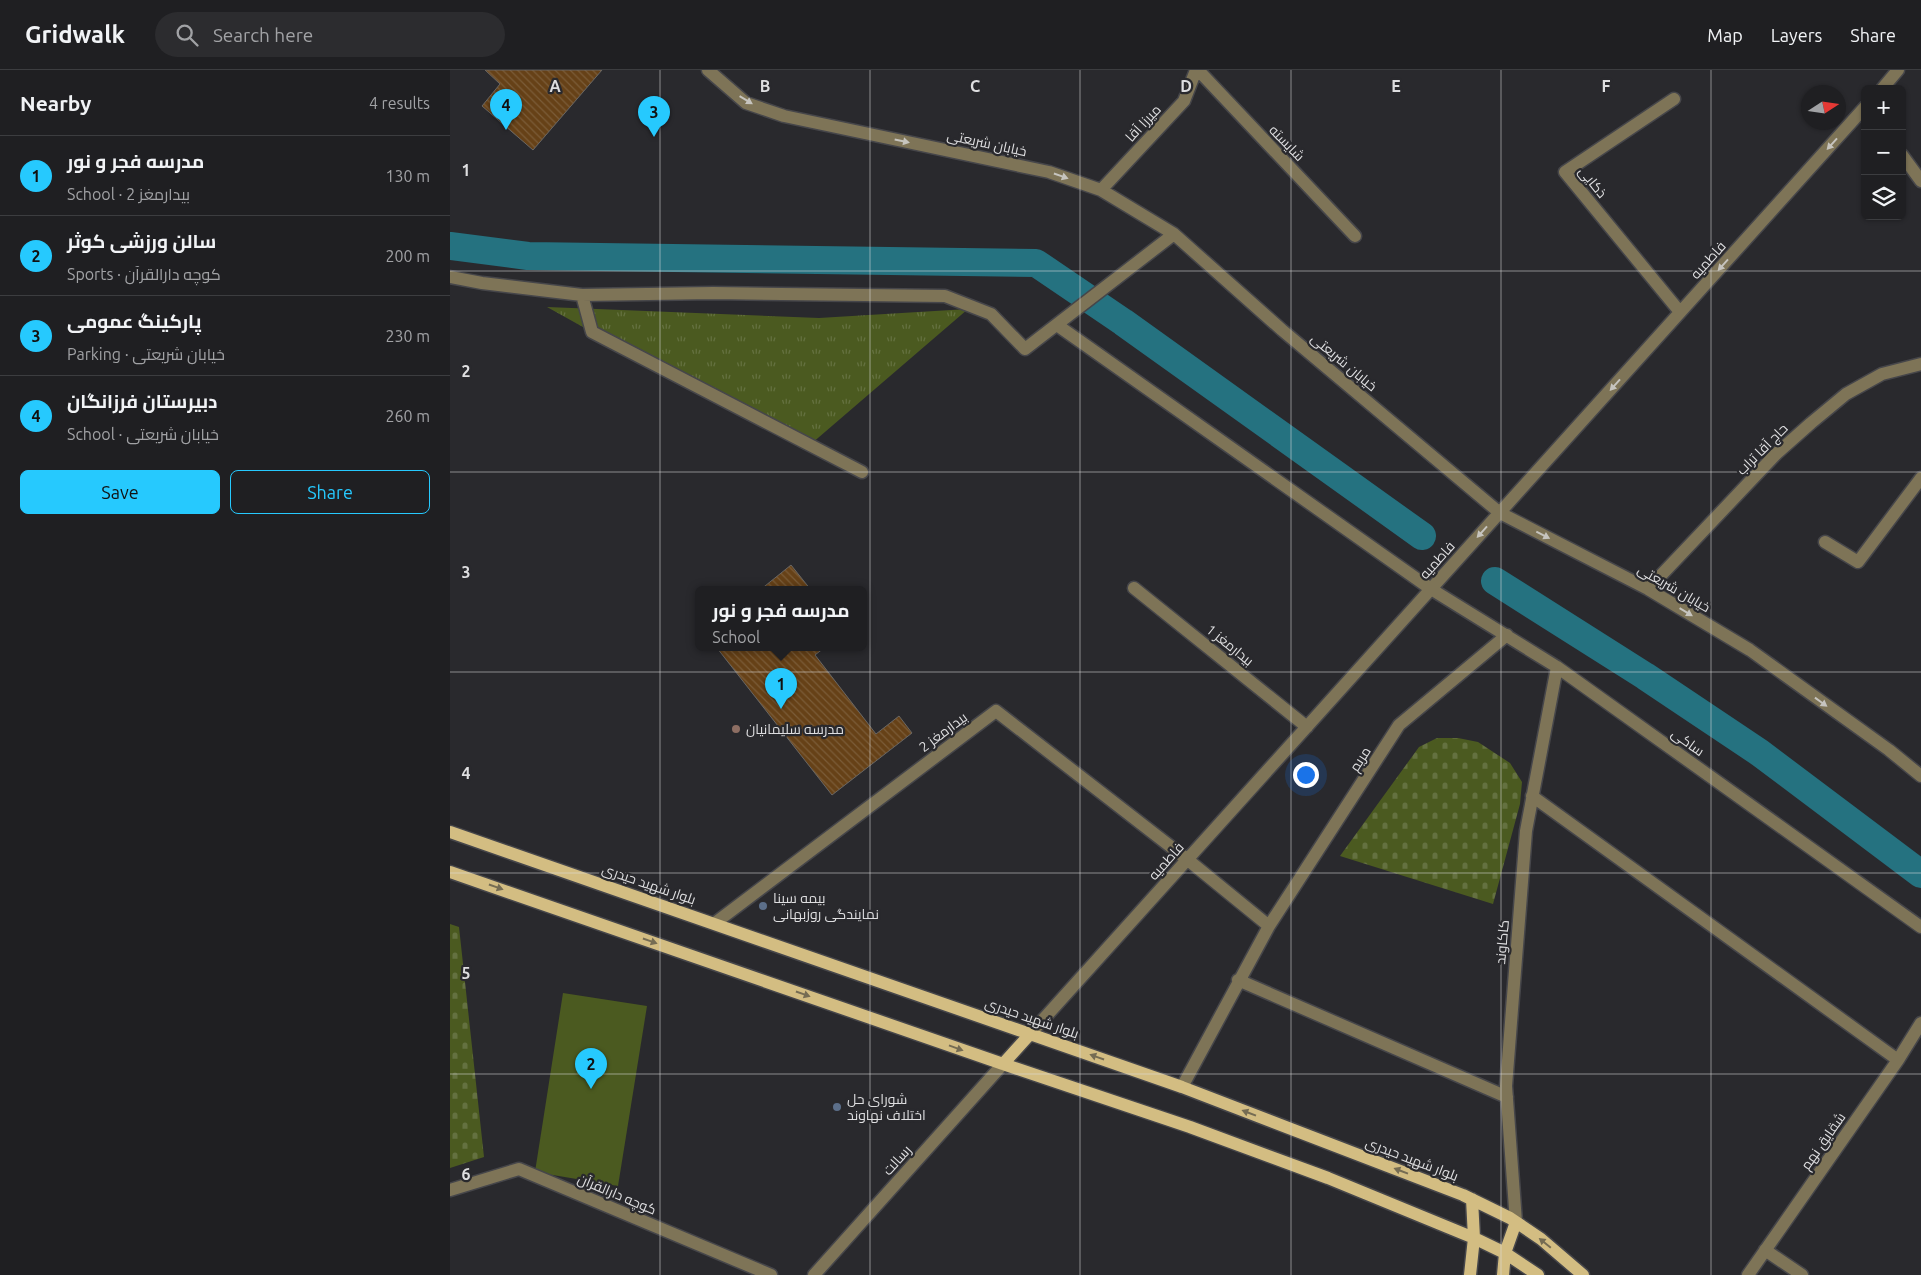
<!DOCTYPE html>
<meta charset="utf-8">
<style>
:root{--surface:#1f1f22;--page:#2c2c2f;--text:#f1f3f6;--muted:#a1a2a5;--line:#3c3d40;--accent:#26c9fe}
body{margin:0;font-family:Ubuntu,Cairo,sans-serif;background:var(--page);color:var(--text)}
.controls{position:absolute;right:15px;top:15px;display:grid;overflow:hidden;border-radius:8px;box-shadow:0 1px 4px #0004}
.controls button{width:45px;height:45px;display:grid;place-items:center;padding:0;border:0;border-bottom:1px solid var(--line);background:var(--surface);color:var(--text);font:25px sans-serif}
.compass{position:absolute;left:1351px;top:15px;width:45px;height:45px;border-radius:50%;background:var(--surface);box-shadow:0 1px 4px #0004;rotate:78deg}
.you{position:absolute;left:855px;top:704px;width:18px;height:18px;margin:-12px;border:4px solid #fff;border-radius:50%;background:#1a73e8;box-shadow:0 0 0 8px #1a73e833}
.badge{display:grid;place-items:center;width:32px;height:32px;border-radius:50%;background:var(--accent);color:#111;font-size:16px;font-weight:700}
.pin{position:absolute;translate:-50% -41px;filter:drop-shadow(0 1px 2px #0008)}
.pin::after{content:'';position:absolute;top:26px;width:18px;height:15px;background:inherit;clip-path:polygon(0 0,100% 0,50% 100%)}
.popup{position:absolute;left:245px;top:516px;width:172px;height:65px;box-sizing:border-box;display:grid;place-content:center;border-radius:8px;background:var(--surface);filter:drop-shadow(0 1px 4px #0005);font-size:16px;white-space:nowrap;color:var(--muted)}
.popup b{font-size:19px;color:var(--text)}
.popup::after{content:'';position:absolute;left:50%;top:100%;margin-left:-10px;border:10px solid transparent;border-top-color:var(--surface)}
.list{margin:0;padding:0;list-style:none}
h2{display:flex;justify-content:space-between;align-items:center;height:65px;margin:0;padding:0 20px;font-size:21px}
h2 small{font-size:16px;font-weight:400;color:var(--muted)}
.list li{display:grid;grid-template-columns:32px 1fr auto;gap:15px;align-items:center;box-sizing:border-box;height:80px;padding:0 20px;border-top:1px solid var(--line)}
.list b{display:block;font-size:19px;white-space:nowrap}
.list p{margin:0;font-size:16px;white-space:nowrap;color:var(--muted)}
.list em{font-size:16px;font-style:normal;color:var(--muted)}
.actions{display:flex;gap:10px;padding:15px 20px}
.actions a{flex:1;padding:11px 0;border:1px solid var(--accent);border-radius:8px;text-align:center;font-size:18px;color:var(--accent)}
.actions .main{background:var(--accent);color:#111}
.icon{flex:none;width:28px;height:28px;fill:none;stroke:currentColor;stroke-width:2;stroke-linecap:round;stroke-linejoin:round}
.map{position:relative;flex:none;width:1471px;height:1205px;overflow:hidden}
header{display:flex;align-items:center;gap:30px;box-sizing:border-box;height:70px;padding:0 25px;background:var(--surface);border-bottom:1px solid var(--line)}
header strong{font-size:24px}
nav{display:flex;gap:28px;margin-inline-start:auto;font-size:18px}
.search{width:350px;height:45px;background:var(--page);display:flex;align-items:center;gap:12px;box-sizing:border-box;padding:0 18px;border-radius:28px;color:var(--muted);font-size:19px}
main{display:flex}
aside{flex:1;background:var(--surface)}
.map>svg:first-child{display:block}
.cemetery{fill:url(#cemetery-stones)}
.park{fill:url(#park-tufts)}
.pitch{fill:#4b5a20}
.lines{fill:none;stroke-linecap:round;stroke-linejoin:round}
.canal{stroke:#257280;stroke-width:28}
.building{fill:url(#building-back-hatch);stroke:#6a6764}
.minor-casing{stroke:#46464a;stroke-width:15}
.major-casing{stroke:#46464a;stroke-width:15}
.minor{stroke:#7e7457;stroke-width:12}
.major{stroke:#d3bd82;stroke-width:12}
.oneway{fill:#c6c4be}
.oneway2{fill:#756c53}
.grid{fill:none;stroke:#dedee0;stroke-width:1;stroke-opacity:0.55}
.education-dot{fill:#8d6e63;stroke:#29292d;stroke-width:2}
.service-dot{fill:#5c6f8a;stroke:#29292d;stroke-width:2}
.labels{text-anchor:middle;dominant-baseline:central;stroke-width:4.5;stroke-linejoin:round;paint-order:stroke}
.street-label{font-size:14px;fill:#dedee0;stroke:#29292d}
.poi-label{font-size:14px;fill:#dedee0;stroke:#29292d;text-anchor:start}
.grid-label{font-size:16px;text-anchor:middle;font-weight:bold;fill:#dedee0;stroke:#29292d;stroke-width:4.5;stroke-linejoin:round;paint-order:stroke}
</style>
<header>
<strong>Gridwalk</strong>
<div class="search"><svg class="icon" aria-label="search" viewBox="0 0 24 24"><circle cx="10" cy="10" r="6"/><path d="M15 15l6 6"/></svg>Search here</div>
<nav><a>Map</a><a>Layers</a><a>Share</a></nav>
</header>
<main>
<aside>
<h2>Nearby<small>4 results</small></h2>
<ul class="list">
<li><span class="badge">1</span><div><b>مدرسه فجر و نور</b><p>School · بیدارمغز 2</p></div><em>130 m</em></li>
<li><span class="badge">2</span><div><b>سالن ورزشی کوثر</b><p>Sports · کوچه دارالقرآن</p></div><em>200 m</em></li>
<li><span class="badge">3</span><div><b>پارکینگ عمومی</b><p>Parking · خیابان شریعتی</p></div><em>230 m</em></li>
<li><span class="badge">4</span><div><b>دبیرستان فرزانگان</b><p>School · خیابان شریعتی</p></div><em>260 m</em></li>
</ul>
<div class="actions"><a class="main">Save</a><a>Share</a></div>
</aside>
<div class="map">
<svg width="1471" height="1205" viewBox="0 0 1471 1205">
<defs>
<pattern id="cemetery-stones" width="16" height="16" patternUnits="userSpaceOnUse" patternTransform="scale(1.25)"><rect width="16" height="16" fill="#4b5a20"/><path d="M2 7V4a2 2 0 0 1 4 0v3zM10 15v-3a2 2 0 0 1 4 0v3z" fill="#647140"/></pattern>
<pattern id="park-tufts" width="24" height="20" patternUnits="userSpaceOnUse" patternTransform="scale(1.25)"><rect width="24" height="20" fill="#4b5a20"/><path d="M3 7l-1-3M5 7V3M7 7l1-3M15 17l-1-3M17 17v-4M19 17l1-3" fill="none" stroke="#647140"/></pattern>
<pattern id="building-back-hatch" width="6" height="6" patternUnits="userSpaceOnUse" patternTransform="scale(1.25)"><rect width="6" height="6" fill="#664117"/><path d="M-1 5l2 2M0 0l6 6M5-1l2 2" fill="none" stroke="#7b5c38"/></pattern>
</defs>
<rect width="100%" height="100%" fill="#29292d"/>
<!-- cemetery -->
<path class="cemetery" d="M987,668h21l20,4 32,21 12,19 -2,22 -27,100 -153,-48 79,-109z
M0,854l9,3 25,230 -34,11z"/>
<!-- park -->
<path class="park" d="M97,237l272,11 149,-9 -164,141z"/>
<!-- pitch -->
<path class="pitch" d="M113,923l84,13 -29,180 -83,-14z"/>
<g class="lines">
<!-- canal -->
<path class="canal" d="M0,176l78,10 508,7 87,59 299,214
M1045,511l150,95 115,77 161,121"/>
</g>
<!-- building -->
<path class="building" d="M35,0h117l-69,80 -51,-44 18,-22z
M341,495l20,25h-51z
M267,578h107l-9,7 61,79 23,-18 13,17 -80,62z"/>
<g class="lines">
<defs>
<path id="minor" d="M258,0l38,33 38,13 265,56 52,18 73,44 108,96 218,183 148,76 102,61 139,100 32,26
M748,0l157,166
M1432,19l16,-19
M1224,29l-109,73 115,140
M1452,85l19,26
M651,120l83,-89 12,-31
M0,207l32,6 100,12 131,-2 232,3 46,18 34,35 149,-115
M132,225l10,37 270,140
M607,255l374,264 126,78 364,260
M1375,472l33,20 63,-84
M684,518l173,139
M1198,519l128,-135 35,-31 35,-29 36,-20 39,-10
M1082,726l366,264
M265,853l281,-212 192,149 81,66
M788,910l269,117
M581,963l834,-926
M732,1017l87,-161 130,-201 108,-90
M0,1120l69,-21 252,106
M1066,1152l-10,-136 20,-255 31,-164
M1315,1180l37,25
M364,1205l189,-211
M1298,1205l150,-215 23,-37"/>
<path id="major" d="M0,762l732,255 281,108 47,23 31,21 42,36
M0,802l553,192 187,63 138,51 146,60 31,15 33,22
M553,994l28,-31
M1020,1205l4,-37 -2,-39
M1053,1205l2,-22 11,-31"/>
</defs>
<!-- minor casing -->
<use href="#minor" class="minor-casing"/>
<!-- major casing -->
<use href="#major" class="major-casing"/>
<!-- minor -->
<use href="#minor" class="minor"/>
<!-- major -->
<use href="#major" class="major"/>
</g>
<!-- one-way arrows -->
<defs><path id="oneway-solid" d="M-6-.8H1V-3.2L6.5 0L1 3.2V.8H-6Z" transform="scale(1.25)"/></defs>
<g class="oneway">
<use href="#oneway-solid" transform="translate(296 30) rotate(31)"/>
<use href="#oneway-solid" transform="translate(452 71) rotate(12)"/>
<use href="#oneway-solid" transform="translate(1382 74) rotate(132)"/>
<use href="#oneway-solid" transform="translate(611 106) rotate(19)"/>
<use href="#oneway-solid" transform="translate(1273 195) rotate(132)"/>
<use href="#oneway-solid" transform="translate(1165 315) rotate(132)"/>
<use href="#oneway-solid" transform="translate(1032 462) rotate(132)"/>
<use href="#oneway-solid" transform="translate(1093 465) rotate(27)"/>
<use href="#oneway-solid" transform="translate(1236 542) rotate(31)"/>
<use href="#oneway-solid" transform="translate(1371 632) rotate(36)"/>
</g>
<g class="oneway2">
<use href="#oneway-solid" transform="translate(46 817) rotate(19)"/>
<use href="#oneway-solid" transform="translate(200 871) rotate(19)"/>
<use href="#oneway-solid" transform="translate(353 924) rotate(19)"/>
<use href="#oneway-solid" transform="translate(506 978) rotate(20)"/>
<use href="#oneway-solid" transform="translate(647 987) rotate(-161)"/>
<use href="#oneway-solid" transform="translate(799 1043) rotate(-159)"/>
<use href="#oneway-solid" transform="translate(951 1101) rotate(-159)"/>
<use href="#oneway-solid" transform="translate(1095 1173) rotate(-141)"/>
</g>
<!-- grid -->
<path class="grid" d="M210,0v1205M420,0v1205M630,0v1205M841,0v1205M1051,0v1205M1261,0v1205M0,201h1471M0,402h1471M0,602h1471M0,803h1471M0,1004h1471"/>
<!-- markers -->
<circle class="education-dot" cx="286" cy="659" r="5"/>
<g class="service-dot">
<circle cx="313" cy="836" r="5"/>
<circle cx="387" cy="1037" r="5"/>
</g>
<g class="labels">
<!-- street labels -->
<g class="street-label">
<text transform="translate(693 53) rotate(-47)">میرزا آقا</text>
<text transform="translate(537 73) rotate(12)">خیابان شریعتی</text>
<text transform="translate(837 73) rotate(46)">شایسته</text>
<text transform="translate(1143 112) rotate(51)">ذکایی</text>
<text transform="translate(1258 190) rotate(-48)">فاطمیه</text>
<text transform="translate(894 292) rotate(40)">خیابان شریعتی</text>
<text transform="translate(1312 379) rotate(-45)">حاج آقا تراب</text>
<text transform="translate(987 490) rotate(-48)">فاطمیه</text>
<text transform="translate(1224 518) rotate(30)">خیابان شریعتی</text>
<text transform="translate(780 575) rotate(39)">بیدارمغز 1</text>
<text transform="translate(493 662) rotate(-37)">بیدارمغز 2</text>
<text transform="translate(1238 672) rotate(36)">ساکی</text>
<text transform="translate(910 689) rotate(-57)">مریم</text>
<text transform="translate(716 791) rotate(-48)">فاطمیه</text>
<text transform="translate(199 814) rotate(19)">بلوار شهید حیدری</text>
<text transform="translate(1052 872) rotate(-85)">کاکاوند</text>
<text transform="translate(582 948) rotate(19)">بلوار شهید حیدری</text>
<text transform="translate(1373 1071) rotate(-55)">شقایق نهم</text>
<text transform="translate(962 1089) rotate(21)">بلوار شهید حیدری</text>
<text transform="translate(447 1090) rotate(-48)">رسالت</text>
<text transform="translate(167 1124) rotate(23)">کوچه دارالقرآن</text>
</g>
<!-- poi labels -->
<g class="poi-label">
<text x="296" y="659">مدرسه سلیمانیان</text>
<text x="323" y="828">بیمه سینا<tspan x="323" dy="16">نمایندگی روزبهانی</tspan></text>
<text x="397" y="1029">شورای حل<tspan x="397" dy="16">اختلاف نهاوند</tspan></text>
</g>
</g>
<g class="grid-label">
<text x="105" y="22">A</text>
<text x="315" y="22">B</text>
<text x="525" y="22">C</text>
<text x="736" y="22">D</text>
<text x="946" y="22">E</text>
<text x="1156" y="22">F</text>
<text x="16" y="106">1</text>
<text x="16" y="307">2</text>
<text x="16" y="508">3</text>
<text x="16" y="709">4</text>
<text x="16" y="909">5</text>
<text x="16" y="1110">6</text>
</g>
</svg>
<div class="controls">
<button>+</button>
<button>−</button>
<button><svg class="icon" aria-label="layers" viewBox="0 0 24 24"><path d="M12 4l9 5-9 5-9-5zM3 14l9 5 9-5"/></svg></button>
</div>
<svg class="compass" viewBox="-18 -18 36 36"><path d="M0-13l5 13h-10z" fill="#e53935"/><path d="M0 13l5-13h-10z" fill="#a1a2a5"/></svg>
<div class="you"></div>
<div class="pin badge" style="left:331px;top:639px">1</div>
<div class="popup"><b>مدرسه فجر و نور</b>School</div>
<div class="pin badge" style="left:141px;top:1019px">2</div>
<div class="pin badge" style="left:204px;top:67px">3</div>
<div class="pin badge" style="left:56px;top:60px">4</div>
</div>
</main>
